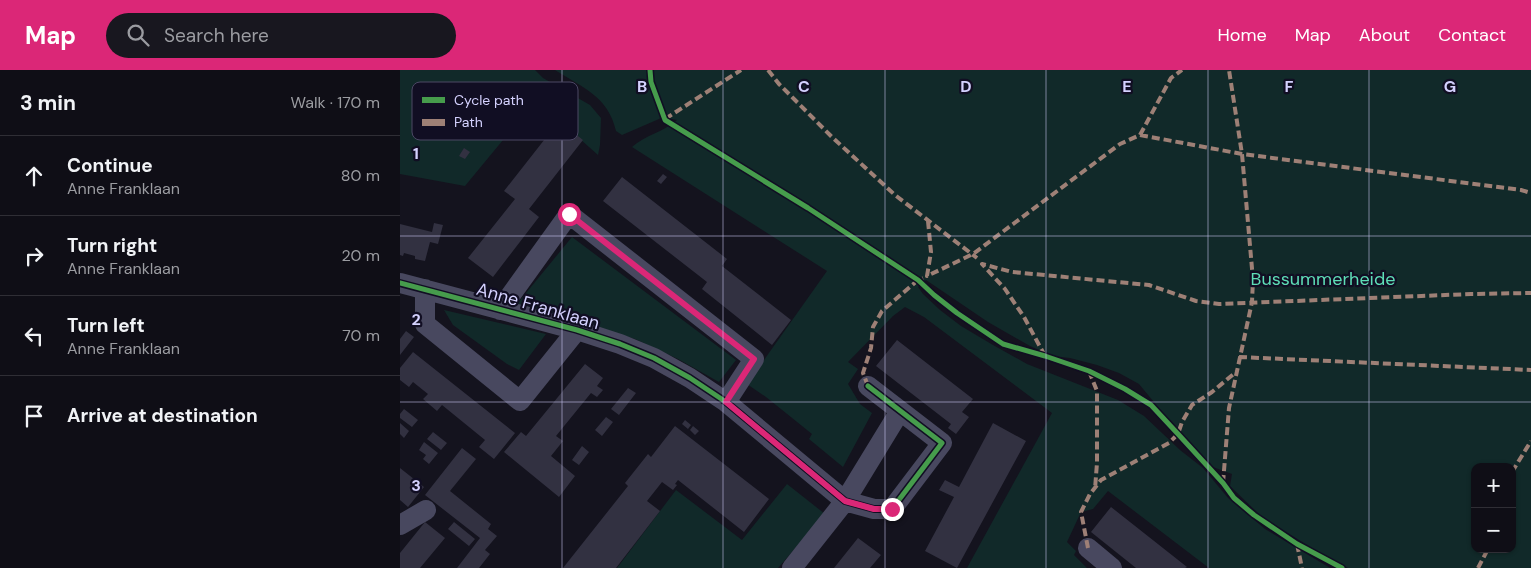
<!DOCTYPE html>
<meta charset="utf-8">
<style>
:root{--surface:#0f0e16;--page:#18171f;--text:#f1f3f6;--muted:#9b9ca1;--line:#2f2e35;--accent:#db2777}
body{margin:0;font-family:"DM Sans",sans-serif;background:var(--page);color:var(--text)}
.controls{position:absolute;right:15px;bottom:15px;display:grid;overflow:hidden;border-radius:10px;box-shadow:0 1px 4px #0004}
.controls button{width:45px;height:45px;display:grid;place-items:center;padding:0;border:0;border-bottom:1px solid var(--line);background:var(--surface);color:var(--text);font:25px sans-serif}
.stop{position:absolute;width:15px;height:15px;margin:-11px;border:4px solid #db2777;border-radius:50%;background:#fff}
.stop.end{background:#db2777;border-color:#fff;box-shadow:0 1px 5px #0008}
.list{margin:0;padding:0;list-style:none}
h2{display:flex;justify-content:space-between;align-items:center;height:65px;margin:0;padding:0 20px;font-size:21px}
h2 small{font-size:16px;font-weight:400;color:var(--muted)}
.list li{display:grid;grid-template-columns:32px 1fr auto;gap:15px;align-items:center;box-sizing:border-box;height:80px;padding:0 20px;border-top:1px solid var(--line)}
.list b{display:block;font-size:19px;white-space:nowrap}
.list p{margin:0;font-size:16px;white-space:nowrap;color:var(--muted)}
.list em{font-size:16px;font-style:normal;color:var(--muted)}
.icon{flex:none;width:28px;height:28px;fill:none;stroke:currentColor;stroke-width:2;stroke-linecap:round;stroke-linejoin:round}
.map{position:relative;flex:none;width:1131px;height:498px;overflow:hidden}
header{display:flex;align-items:center;gap:30px;box-sizing:border-box;height:70px;padding:0 25px;background:var(--accent);color:#fff}
header strong{font-size:24px}
nav{display:flex;gap:28px;margin-inline-start:auto;font-size:18px}
.search{width:350px;height:45px;background:var(--page);display:flex;align-items:center;gap:12px;box-sizing:border-box;padding:0 18px;border-radius:28px;color:var(--muted);font-size:19px}
main{display:flex}
aside{flex:1;background:var(--surface)}
.map>svg:first-child{display:block}
.green{fill:#112929;fill-rule:evenodd}
.building{fill:#323141}
.lines{fill:none;stroke-linecap:round;stroke-linejoin:round}
.minor{stroke:#48485f;stroke-width:20}
.quiet{stroke:#9e8076;stroke-width:4;stroke-dasharray:8 4;stroke-linecap:butt}
.cycleway-casing{stroke:#110e23;stroke-width:8}
.cycleway{stroke:#469c4c;stroke-width:5}
.route{stroke:#db2777;stroke-width:6}
.grid{fill:none;stroke:#d4d1fe;stroke-width:1;stroke-opacity:0.55}
.labels{text-anchor:middle;dominant-baseline:central;stroke-width:4.5;stroke-linejoin:round;paint-order:stroke}
.park-label{font-size:18px;fill:#5edeb7;stroke:#110e23}
.street-label{font-size:18px;fill:#d4d1fe;stroke:#110e23}
.key{fill:#110e23;stroke:#4c4865;stroke-width:1}
.key-label{font-size:14px;fill:#d4d1fe}
.grid-label{font-size:16px;text-anchor:middle;font-weight:bold;fill:#d4d1fe;stroke:#110e23;stroke-width:4.5;stroke-linejoin:round;paint-order:stroke}
</style>
<header>
<strong>Map</strong>
<div class="search"><svg class="icon" aria-label="search" viewBox="0 0 24 24"><circle cx="10" cy="10" r="6"/><path d="M15 15l6 6"/></svg>Search here</div>
<nav><a>Home</a><a>Map</a><a>About</a><a>Contact</a></nav>
</header>
<main>
<aside>
<h2>3 min<small>Walk · 170 m</small></h2>
<ul class="list">
<li><svg class="icon" aria-label="ahead" viewBox="0 0 24 24"><path d="M12 20V5M6 11l6-6 6 6"/></svg><div><b>Continue</b><p>Anne Franklaan</p></div><em>80 m</em></li>
<li><svg class="icon" aria-label="right" viewBox="0 0 24 24"><path d="M7 20v-9h11M14 6l5 5-5 5"/></svg><div><b>Turn right</b><p>Anne Franklaan</p></div><em>20 m</em></li>
<li><svg class="icon" aria-label="left" viewBox="0 0 24 24"><path d="M17 20v-9H6M10 6l-5 5 5 5"/></svg><div><b>Turn left</b><p>Anne Franklaan</p></div><em>70 m</em></li>
<li><svg class="icon" aria-label="arrive" viewBox="0 0 24 24"><path d="M6 21V4h12l-3 4 3 4H6"/></svg><div><b>Arrive at destination</b></div></li>
</ul>
</aside>
<div class="map">
<svg width="1131" height="498" viewBox="0 0 1131 498">
<rect width="100%" height="100%" fill="#14131e"/>
<!-- green -->
<path class="green" d="M0,0h135l8,8 47,27 11,13 -1,27 -2,10 -62,-55 -71,86 -65,-12z
M155,0h976v498h-183l-36,-20 -50,-31 -32,-31 2,-12 -19,-7 -50,-54 -24,-29 -20,-11 -22,-8 -27,-7 -17,-2 -23,-10 -42,-24 -62,-42 -8,7 5,7 17,16 21,16 32,19 34,19 91,36 26,16 36,34 23,18 25,30 37,31 65,39h-121l-101,-77 -15,18 -12,3 -14,30 9,9 -2,4 13,13h-120l85,-155 -128,-96 -19,-10 -12,9 -45,46 10,7 -10,15 12,20 12,9 -29,54 -34,-28 3,-5 -46,-37 -19,-13 80,-113 -195,-124c13,-12 32,-15 45,-27l-16,-3 -2,2 -37,16 -6,-4c-8,-35 -33,-43 -61,-61zM1075,397h37v82h-37z
M172,167l164,123 -17,22 -41,-23 -43,-20 -118,-35z
M44,240l102,24 -27,36 -12,-6 -54,-39z
M387,414l38,30 -47,54h-161l59,-78 66,50z"/>
<!-- building -->
<path class="building" d="M159,51l24,19 -54,69 10,8 -46,60 -25,-19 47,-59 -11,-8z
M64,78l6,4 -5,7 -6,-3z
M263,104l4,3 -6,7 -4,-3z
M222,107l105,82 -5,7 69,54 -19,25 -70,-56 5,-7 -104,-81z
M34,153l9,2 -5,19 -8,-2 -5,19 -10,-2v-3l-11,-3 -1,3 -3,-1v-31l32,8z
M6,261l8,6 -14,18v-16z
M497,270l76,59 -11,13 7,5 -13,17 -8,-6 3,-4 -75,-58z
M13,282l102,81 -21,26 -15,-12 6,-7 -43,-35 -5,6 -14,-12 5,-5 -15,-12 -4,5 -9,-7v-12z
M185,294l18,14 -6,8 6,4 -6,7 -6,-4 -35,43 7,5 -12,15 24,20 -16,21 -55,-45 17,-20 5,4z
M228,318l8,5 -17,22 -8,-6z
M4,339l14,11 -6,7 -12,-9v-4z
M206,347l7,5 -11,14 -7,-6z
M285,350l6,5 -3,4 -6,-5z
M0,353l9,8 -5,7 -4,-4z
M593,353l33,18 -69,127 -32,-17 29,-54 -15,-7 6,-10 14,7z
M275,356l94,73 -25,33 -66,-52 -3,4 2,1 -4,5 -11,-8 -15,19 13,10 -44,57h-53l65,-82 -3,-3 23,-29 3,3z
M293,356l6,5 -4,4 -5,-5z
M33,362l14,11 -6,7 -14,-11z
M24,372l14,11 -9,11 -6,-5 3,-4 -7,-5z
M182,376l7,6 -10,13 -7,-5z
M62,378l14,11 -26,32 41,33 -3,5 9,7 -12,14 5,4 -11,14h-22l23,-30 -55,-43z
M0,398l24,19 -16,20 -8,-7z
M711,437l76,60 -2,1h-49l-45,-36z
M25,452l20,16 -25,30h-20v-15z
M54,452l21,17 -6,7 -21,-17z
M458,468l23,17 -11,13h-36z"/>
<g class="lines">
<!-- minor -->
<path class="minor" d="M0,213l177,47 43,14 34,14 36,20 36,24 119,99 29,8h18l50,-66 -74,-57
M25,219v35l95,77 57,-71
M100,240l69,-96 185,145 -28,43
M0,455l26,-15
M688,478l24,20
M392,498l53,-67 55,-90"/>
<!-- quiet -->
<path class="quiet" d="M368,0l11,14 54,54 62,57 82,63
M265,49l76,-49
M740,65l31,-57 11,-8
M528,151l3,31 -4,24 46,-22 147,-110 20,-9 102,19 279,36 10,3
M645,286l-21,-39 -19,-28 -23,-25 30,8 137,13 47,16 23,3 252,-10 60,-1
M839,287l292,13
M689,301l8,20v72l-2,26
M468,316l-5,-13 8,-25 2,-21 9,-16 36,-31 5,-2
M1112,402l19,-31
M823,413l6,-75 23,-106 1,-22 -11,-126 -13,-84
M897,474l5,24
M688,478l-7,-36 9,-18 11,-14 68,-37 9,-9 4,-12 10,-17 20,-13 24,-20
M1078,498l10,-19"/>
<defs>
<path id="cycleway" d="M250,0l1,12 14,38 143,88 110,72 16,15 23,18 46,31 42,12 44,15 36,18 26,16 27,29 45,49 11,15 20,17 43,29 45,24
M0,213l177,47 43,14 34,14 36,20 36,24 119,99 29,8h18l50,-66 -74,-57"/>
</defs>
<!-- cycleway casing -->
<use href="#cycleway" class="cycleway-casing"/>
<!-- cycleway -->
<use href="#cycleway" class="cycleway"/>
</g>
<g class="lines">
<!-- route -->
<path class="route" d="M169,144l185,145 -28,43 119,99 29,8h18"/>
</g>
<!-- grid -->
<path class="grid" d="M162,0v498M323,0v498M485,0v498M646,0v498M808,0v498M969,0v498M0,166h1131M0,332h1131"/>
<g class="labels">
<!-- park labels -->
<g class="park-label">
<text x="923" y="209">Bussummerheide</text>
</g>
<!-- street labels -->
<g class="street-label">
<text transform="translate(138 236) rotate(16)">Anne Franklaan</text>
</g>
</g>
<!-- legend -->
<rect x="12" y="12" width="166" height="58" rx="8" class="key"/>
<rect x="22" y="27" width="23" height="6" fill="#469c4c"/>
<rect x="22" y="49" width="23" height="7" fill="#9e8076"/>
<g class="key-label">
<text x="54" y="35">Cycle path</text>
<text x="54" y="57">Path</text>
</g>
<g class="grid-label">
<text x="242" y="22">B</text>
<text x="404" y="22">C</text>
<text x="566" y="22">D</text>
<text x="727" y="22">E</text>
<text x="889" y="22">F</text>
<text x="1050" y="22">G</text>
<text x="16" y="89">1</text>
<text x="16" y="255">2</text>
<text x="16" y="421">3</text>
</g>
</svg>
<div class="controls">
<button>+</button>
<button>−</button>
</div>
<div class="stop" style="left:169px;top:144px"></div>
<div class="stop end" style="left:492px;top:439px"></div>
</div>
</main>
